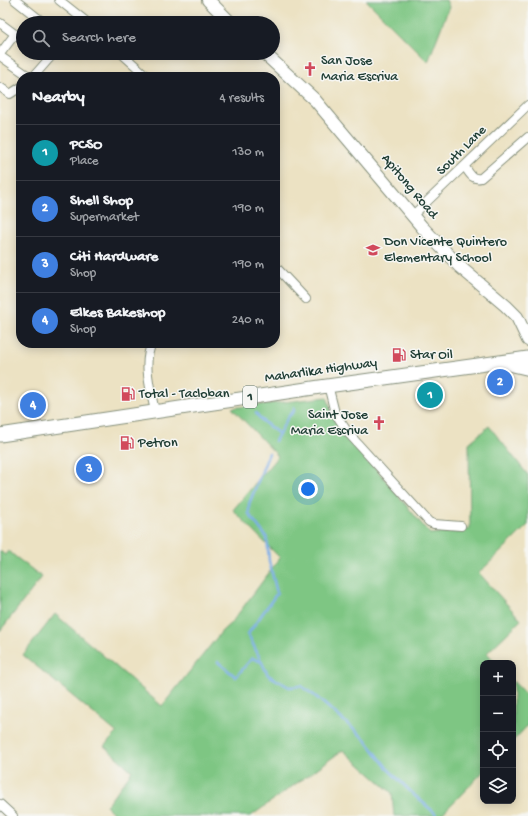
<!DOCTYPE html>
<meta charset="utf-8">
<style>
:root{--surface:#171b24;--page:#20242c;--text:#f1f3f6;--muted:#9ea1a6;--line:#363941;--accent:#7c3aed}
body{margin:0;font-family:"Gochi Hand",sans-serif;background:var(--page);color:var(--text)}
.controls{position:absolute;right:12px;bottom:12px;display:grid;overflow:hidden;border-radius:8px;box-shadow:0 2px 10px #0003}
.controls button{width:36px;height:36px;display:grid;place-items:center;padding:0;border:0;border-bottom:1px solid var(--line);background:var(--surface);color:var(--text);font:20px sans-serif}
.you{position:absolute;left:308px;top:489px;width:14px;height:14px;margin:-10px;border:3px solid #fff;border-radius:50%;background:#1a73e8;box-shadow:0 0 0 6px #1a73e833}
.badge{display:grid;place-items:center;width:26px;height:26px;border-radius:50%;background:var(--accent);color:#fff;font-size:13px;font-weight:700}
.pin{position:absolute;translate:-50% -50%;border:2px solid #fff;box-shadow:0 1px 4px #0006}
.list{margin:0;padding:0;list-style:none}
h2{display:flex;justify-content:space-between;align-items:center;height:52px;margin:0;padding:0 16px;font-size:17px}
h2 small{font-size:13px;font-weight:400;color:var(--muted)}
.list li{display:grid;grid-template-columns:26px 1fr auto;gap:12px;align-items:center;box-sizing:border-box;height:56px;padding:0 16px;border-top:1px solid var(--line)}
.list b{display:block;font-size:15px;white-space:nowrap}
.list p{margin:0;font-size:13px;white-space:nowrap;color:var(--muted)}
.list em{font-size:13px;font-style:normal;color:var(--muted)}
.icon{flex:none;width:22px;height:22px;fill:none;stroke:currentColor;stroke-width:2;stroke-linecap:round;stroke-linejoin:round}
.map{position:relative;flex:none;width:528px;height:816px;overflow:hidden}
.search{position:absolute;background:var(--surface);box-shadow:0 2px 10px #0003;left:16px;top:16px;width:264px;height:44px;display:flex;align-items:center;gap:10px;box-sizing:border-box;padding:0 14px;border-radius:22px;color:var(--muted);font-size:15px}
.panel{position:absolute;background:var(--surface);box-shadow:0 2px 10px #0003;left:16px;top:72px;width:264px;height:276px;border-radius:16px}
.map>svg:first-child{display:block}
.green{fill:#7ec683;stroke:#4e825c}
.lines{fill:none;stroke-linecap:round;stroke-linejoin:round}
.stream{stroke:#7caee8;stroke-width:2.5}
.street-casing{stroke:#86907c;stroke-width:10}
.secondary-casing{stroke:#86907c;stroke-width:14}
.primary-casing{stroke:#86907c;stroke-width:15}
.street{stroke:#fff;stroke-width:8}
.secondary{stroke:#fff;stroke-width:12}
.primary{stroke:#fff;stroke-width:13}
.labels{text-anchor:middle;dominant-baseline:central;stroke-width:3;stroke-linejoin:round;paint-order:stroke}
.shield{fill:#f6f6f2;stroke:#60746d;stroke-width:1}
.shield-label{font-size:13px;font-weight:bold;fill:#1f3d34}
.poi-label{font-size:14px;fill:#1f3d34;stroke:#f6f6f2;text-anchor:start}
.street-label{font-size:14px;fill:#1f3d34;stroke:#f6f6f2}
</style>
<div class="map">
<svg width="528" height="816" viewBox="0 0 528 816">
<rect width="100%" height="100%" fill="#f6f6f2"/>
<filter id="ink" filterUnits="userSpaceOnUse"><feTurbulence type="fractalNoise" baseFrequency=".025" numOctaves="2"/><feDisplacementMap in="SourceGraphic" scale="8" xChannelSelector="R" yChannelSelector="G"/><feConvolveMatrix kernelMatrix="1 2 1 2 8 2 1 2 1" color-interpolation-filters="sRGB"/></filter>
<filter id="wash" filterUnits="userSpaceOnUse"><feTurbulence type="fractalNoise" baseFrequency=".012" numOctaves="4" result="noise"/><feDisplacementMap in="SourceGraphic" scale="16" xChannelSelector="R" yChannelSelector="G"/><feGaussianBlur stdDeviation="0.9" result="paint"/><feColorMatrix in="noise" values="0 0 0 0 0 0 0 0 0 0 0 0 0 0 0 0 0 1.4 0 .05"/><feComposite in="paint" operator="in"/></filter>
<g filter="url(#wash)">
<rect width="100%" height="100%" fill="#ece2c3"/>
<!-- green -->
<path class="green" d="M366,0h80l3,7 -21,55z
M327,397l7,21 96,116 40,-5 -1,-86 20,-17 39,49v50l-49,48 42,47 -34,33 9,10h-13v109l-43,44h-46l-2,-23 -49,-43 -92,66h-135l-10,-10 26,-35 -28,-25 13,-13 -94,-78 32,-41 107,92 60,-75 10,-9 48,-64 -47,-48 45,-54 -46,-48z
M0,551l5,4 3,-4 34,26 -42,54z
M513,681l15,16v28l-15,16z"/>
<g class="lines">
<!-- stream -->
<path class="stream" d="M256,413c6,10 15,14 23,21
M275,441l13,-24 6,-6v-4
M269,453l-20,51v10l18,24 2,23 8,32 -29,41 20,41 21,12 12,-1 14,10 50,43 23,30 26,26 21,18 1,3
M218,662l18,15 16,-19 10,4"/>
</g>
</g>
<g filter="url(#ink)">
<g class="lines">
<defs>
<path id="street" d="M15,0l29,23
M59,0l29,23
M0,23l23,17
M41,53l8,6
M121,53l27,24
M0,54l15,-20
M0,56l30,21
M33,77l21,-24
M0,87l10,7 11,-7
M465,167c5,7 7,13 16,11l47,-41
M413,215l115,-110
M275,266l31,33
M152,343c-10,21 -1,47 3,69
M328,385l7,28 14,21 80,88 5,2 27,2
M0,804l13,12"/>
<path id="secondary" d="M208,0l23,23
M264,53l51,47 107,127 38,40 46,39 11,11 11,23
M503,363l25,6"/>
<path id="primary" d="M0,435l320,-48 208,-29"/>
</defs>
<!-- street casing -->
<use href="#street" class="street-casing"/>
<!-- secondary casing -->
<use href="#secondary" class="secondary-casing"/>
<!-- primary casing -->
<use href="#primary" class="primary-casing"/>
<!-- street -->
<use href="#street" class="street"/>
<!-- secondary -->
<use href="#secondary" class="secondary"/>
<!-- primary -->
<use href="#primary" class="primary"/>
</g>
</g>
<!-- icons -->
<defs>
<symbol id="church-bare" viewBox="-9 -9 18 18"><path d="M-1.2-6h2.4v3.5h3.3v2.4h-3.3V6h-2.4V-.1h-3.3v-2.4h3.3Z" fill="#d1495b" stroke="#f6f6f2" stroke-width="2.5" paint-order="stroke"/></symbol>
<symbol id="school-bare" viewBox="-9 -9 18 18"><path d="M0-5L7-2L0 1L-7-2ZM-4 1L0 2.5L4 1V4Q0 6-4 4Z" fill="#d1495b" stroke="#f6f6f2" stroke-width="2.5" paint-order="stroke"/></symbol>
<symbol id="fuel-bare" viewBox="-9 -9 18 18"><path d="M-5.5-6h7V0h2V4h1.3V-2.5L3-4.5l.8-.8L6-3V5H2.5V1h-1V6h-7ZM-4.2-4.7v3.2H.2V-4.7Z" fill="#d1495b" stroke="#f6f6f2" stroke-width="2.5" paint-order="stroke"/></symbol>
</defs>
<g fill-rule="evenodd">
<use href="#church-bare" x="300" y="59" width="20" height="20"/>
<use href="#school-bare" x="363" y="240" width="20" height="20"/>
<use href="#fuel-bare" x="389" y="345" width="20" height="20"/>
<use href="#fuel-bare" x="118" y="384" width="20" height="20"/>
<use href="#church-bare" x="369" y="413" width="20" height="20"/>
<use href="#fuel-bare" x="117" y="433" width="20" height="20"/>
</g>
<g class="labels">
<!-- shield labels -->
<rect class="shield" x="243" y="386" width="14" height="22" rx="3"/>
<g class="shield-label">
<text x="250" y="397">1</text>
</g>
<!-- poi labels -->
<g class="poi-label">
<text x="321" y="61">San Jose<tspan x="321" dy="16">Maria Escriva</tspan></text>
<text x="384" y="242">Don Vicente Quintero<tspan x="384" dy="16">Elementary School</tspan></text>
<text x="410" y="355">Star Oil</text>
<text x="139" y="394">Total - Tacloban</text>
<text x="368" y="415" text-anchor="end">Saint Jose<tspan x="368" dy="16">Maria Escriva</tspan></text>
<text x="138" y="443">Petron</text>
</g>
<!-- street labels -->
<g class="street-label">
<text transform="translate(462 151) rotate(-45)">South Lane</text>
<text transform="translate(409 187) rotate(50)">Apitong Road</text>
<text transform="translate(321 371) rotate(-8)">Maharlika Highway</text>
</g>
</g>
</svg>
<div class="controls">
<button>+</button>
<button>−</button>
<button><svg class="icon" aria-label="locate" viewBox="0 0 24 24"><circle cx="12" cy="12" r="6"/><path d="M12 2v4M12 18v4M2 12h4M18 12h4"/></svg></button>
<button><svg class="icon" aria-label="layers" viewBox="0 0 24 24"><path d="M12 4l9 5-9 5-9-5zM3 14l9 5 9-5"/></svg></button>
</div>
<div class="you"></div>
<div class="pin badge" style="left:430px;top:395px;background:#0f9aa8">1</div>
<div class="pin badge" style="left:500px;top:382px;background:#3f7fe0">2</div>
<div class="pin badge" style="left:89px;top:469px;background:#3f7fe0">3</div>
<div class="pin badge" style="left:33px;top:405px;background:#3f7fe0">4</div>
<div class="search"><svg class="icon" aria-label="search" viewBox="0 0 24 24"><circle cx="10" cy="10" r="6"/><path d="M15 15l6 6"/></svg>Search here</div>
<section class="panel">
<h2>Nearby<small>4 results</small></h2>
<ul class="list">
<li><span class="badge" style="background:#0f9aa8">1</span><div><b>PCSO</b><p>Place</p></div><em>130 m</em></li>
<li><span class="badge" style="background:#3f7fe0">2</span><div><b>Shell Shop</b><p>Supermarket</p></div><em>190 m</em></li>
<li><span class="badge" style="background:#3f7fe0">3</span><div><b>Citi Hardware</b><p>Shop</p></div><em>190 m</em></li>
<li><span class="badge" style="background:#3f7fe0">4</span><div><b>Elkes Bakeshop</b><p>Shop</p></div><em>240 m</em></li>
</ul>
</section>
</div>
